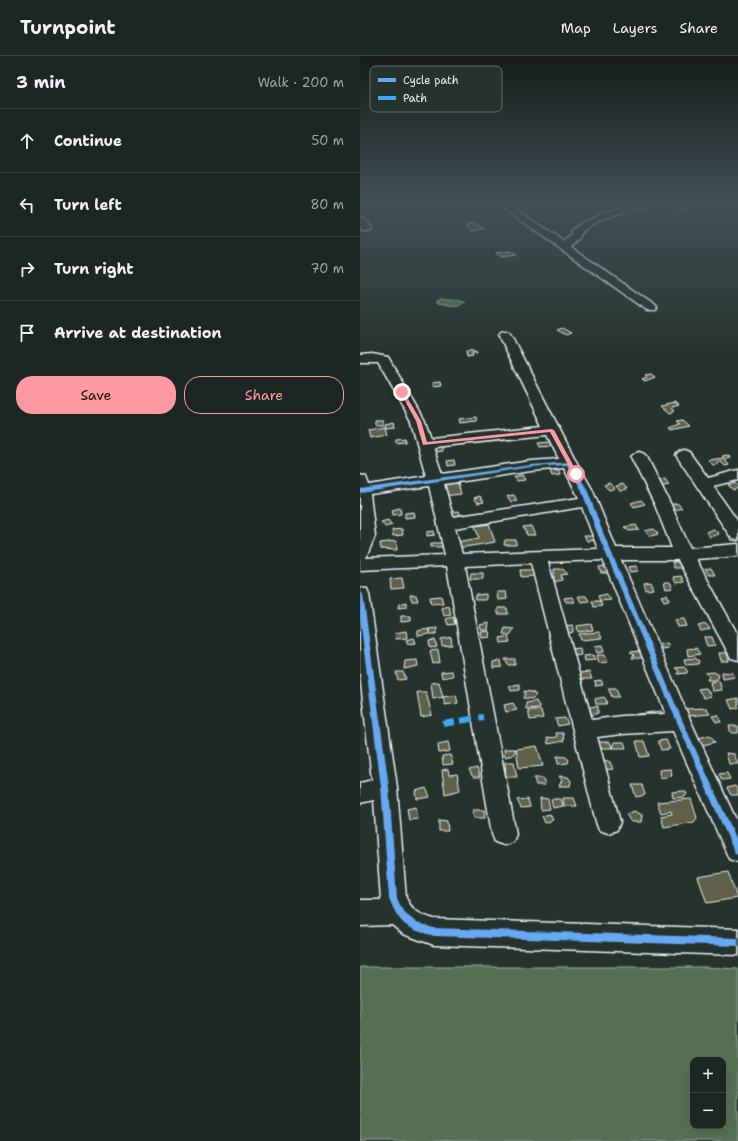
<!DOCTYPE html>
<meta charset="utf-8">
<style>
:root{--surface:#1c2622;--page:#29322f;--text:#f1f3f6;--muted:#a0a5a5;--line:#3a4340;--accent:#ff9aa2}
body{margin:0;font-family:"Shantell Sans",sans-serif;background:var(--page);color:var(--text)}
.controls{position:absolute;right:12px;bottom:12px;display:grid;overflow:hidden;border-radius:8px;box-shadow:0 4px 16px #0002}
.controls button{width:36px;height:36px;display:grid;place-items:center;padding:0;border:0;border-bottom:1px solid var(--line);background:var(--surface);color:var(--text);font:20px sans-serif}
.stop{position:absolute;width:12px;height:12px;margin:-9px;border:3px solid #ff9aa2;border-radius:50%;background:#fff}
.stop.end{background:#ff9aa2;border-color:#fff;box-shadow:0 1px 4px #0008}
.list{margin:0;padding:0;list-style:none}
h2{display:flex;justify-content:space-between;align-items:center;height:52px;margin:0;padding:0 16px;font-size:17px}
h2 small{font-size:13px;font-weight:400;color:var(--muted)}
.list li{display:grid;grid-template-columns:26px 1fr auto;gap:12px;align-items:center;box-sizing:border-box;height:64px;padding:0 16px;border-top:1px solid var(--line)}
.list b{display:block;font-size:15px;white-space:nowrap}
.list em{font-size:13px;font-style:normal;color:var(--muted)}
.actions{display:flex;gap:8px;padding:12px 16px}
.actions a{flex:1;padding:9px 0;border:1px solid var(--accent);border-radius:16px;text-align:center;font-size:14px;color:var(--accent)}
.actions .main{background:var(--accent);color:#111}
.icon{flex:none;width:22px;height:22px;fill:none;stroke:currentColor;stroke-width:2;stroke-linecap:round;stroke-linejoin:round}
.map{position:relative;flex:none;width:378px;height:1085px;overflow:hidden}
header{display:flex;align-items:center;gap:24px;box-sizing:border-box;height:56px;padding:0 20px;background:var(--surface);border-bottom:1px solid var(--line)}
header strong{font-size:19px}
nav{display:flex;gap:22px;margin-inline-start:auto;font-size:14px}
main{display:flex}
aside{flex:1;background:var(--surface)}
.map>svg:first-child{display:block}
.green{fill:#567055;stroke:#9fb0a6;fill-rule:evenodd}
.building{fill:#61604b;stroke:#e8f1f8}
.lines{fill:none;stroke-linecap:round;stroke-linejoin:round}
.minor-casing{stroke:#e8f1f8;stroke-width:3}
.minor{fill:#26332d;fill-rule:evenodd}
.quiet{stroke:#3fa9f5;stroke-width:6;stroke-dasharray:12 6;stroke-linecap:butt}
.cycleway-casing{stroke:#26332d;stroke-width:2}
.cycleway{fill:#66a8f1;fill-rule:evenodd}
.route{fill:#ff9aa2}
.key{fill:#26332d;stroke:#606c6a;stroke-width:1}
.key-label{font-size:11px;fill:#e8f1f8}
</style>
<header>
<strong>Turnpoint</strong>
<nav><a>Map</a><a>Layers</a><a>Share</a></nav>
</header>
<main>
<aside>
<h2>3 min<small>Walk · 200 m</small></h2>
<ul class="list">
<li><svg class="icon" aria-label="ahead" viewBox="0 0 24 24"><path d="M12 20V5M6 11l6-6 6 6"/></svg><div><b>Continue</b></div><em>50 m</em></li>
<li><svg class="icon" aria-label="left" viewBox="0 0 24 24"><path d="M17 20v-9H6M10 6l-5 5 5 5"/></svg><div><b>Turn left</b></div><em>80 m</em></li>
<li><svg class="icon" aria-label="right" viewBox="0 0 24 24"><path d="M7 20v-9h11M14 6l5 5-5 5"/></svg><div><b>Turn right</b></div><em>70 m</em></li>
<li><svg class="icon" aria-label="arrive" viewBox="0 0 24 24"><path d="M6 21V4h12l-3 4 3 4H6"/></svg><div><b>Arrive at destination</b></div></li>
</ul>
<div class="actions"><a class="main">Save</a><a>Share</a></div>
</aside>
<div class="map">
<svg width="378" height="1085" viewBox="0 0 378 1085">
<rect width="100%" height="100%" fill="#26332d"/>
<filter id="ink" filterUnits="userSpaceOnUse"><feTurbulence type="fractalNoise" baseFrequency=".025" numOctaves="2"/><feDisplacementMap in="SourceGraphic" scale="8" xChannelSelector="R" yChannelSelector="G"/><feConvolveMatrix kernelMatrix="1 2 1 2 8 2 1 2 1" color-interpolation-filters="sRGB"/></filter>
<g filter="url(#ink)">
<!-- green -->
<path class="green" d="M82,242c8,2 16,0 23,4 -9,7 -16,2 -26,1l-2,-3z
M0,911h345l33,2v172h-378zM333,1004h30v66h-30z"/>
<!-- building -->
<path class="building" d="M328,148l5,2 -14,3 -4,-3z
M113,167l5,1 6,5 -11,2 -6,-5h2l-2,-2z
M151,195l5,4 -16,2 -4,-4z
M202,272l9,5 -5,2 -9,-5z
M106,295h10l1,2h-5l1,3 -6,1z
M291,318l4,3 -10,4 -3,-2 5,-2 -2,-2z
M80,326l1,4 -9,1v-4z
M315,347l4,3 -7,2 3,3 -5,2 -8,-7z
M116,361l1,4 -17,2 -1,-4z
M15,364h8v5h-8z
M322,364l7,6 -17,4 -2,-2 10,-4 -3,-3z
M34,366l1,5 -9,1 -1,-4z
M25,371l2,8 -17,3 -2,-8z
M45,382v4l-9,1v-4z
M190,386l2,4 -12,1 -2,-4z
M81,390l1,5 -8,1 -1,-5z
M368,399l3,3 -7,1 5,6 -4,1 -4,-4h-4l2,2 -6,1 -5,-5 16,-2 -2,-2z
M94,404l1,5 -7,1 -1,-5z
M198,414l2,5 -8,1 -2,-5z
M162,419l3,5 -8,1 -3,-4z
M305,423l4,6 -10,2 -4,-6z
M98,427l3,11 -17,2 -3,-11z
M249,427l6,5 -6,2 -5,-5z
M375,427l3,3v2l-5,2 -5,-5z
M263,428l4,5 -7,2 -4,-5z
M154,439l3,6 -6,1 -4,-6z
M120,440l4,6 -6,1 -4,-5z
M281,444l4,4 -11,3 -3,-4z
M317,447l5,5 -7,2 -5,-5z
M40,452l1,6 -8,1 -1,-5z
M99,455l2,5 -11,1 -1,-5z
M54,456l1,5 -10,1v-5z
M28,464l4,5 -7,2 -4,-5z
M129,468l6,18 -36,6 -2,-6 22,-4 -4,-12z
M276,469l3,5 -10,1 -5,-4z
M171,470l4,9h-8l-4,-8z
M42,473l1,6 -10,1 -1,-6z
M294,473l4,5 -7,2 -6,-5z
M354,473l5,5 -9,3 -4,-5z
M74,475l1,4 -8,1v-4z
M224,480h11l1,4 -9,1z
M145,484h11v5h-12z
M36,485l1,9 -16,-1 -1,-6z
M71,487h11v4h-11z
M312,506h7l5,6h-10z
M250,509l3,8h-12l-2,-6z
M276,510l2,5 -8,1 -2,-5z
M351,512l4,7h-6l-4,-6z
M194,513h9l4,5 -6,1 1,5 -8,2z
M160,514h14v6l-13,1z
M111,517h12v6h-13z
M321,520l3,6 -8,1 -3,-6z
M42,522l2,10 -13,1 -1,-10z
M291,526l3,7 -8,1 -2,-7z
M304,526h6l3,6 -7,1z
M137,536h9l1,7 -9,1z
M126,538v6h-11l1,-5z
M247,538l4,6 -11,1 -2,-5z
M50,539h6l2,6h-6z
M307,539l3,5 -6,1 -3,-5z
M81,540l2,7 -12,1 -1,-7z
M218,540h8l3,5 -8,1z
M212,541l3,5h-9l-2,-4z
M232,545h8l2,5 -8,1z
M46,546v5l-8,1 1,-4z
M89,550l2,9 -7,1 -2,-8z
M138,552h9l1,6h-10z
M41,560h10v5l-10,1z
M93,561l2,7 -7,1 -2,-6z
M324,563l3,7 -9,1 -3,-7z
M129,567l-1,7h-7l-1,-5z
M231,568l2,6 -15,2 -1,-6z
M346,568l4,5 -9,2 -3,-5z
M213,569v7l-6,2 -3,-8z
M77,572l-1,6h-7v-5z
M145,572l9,1 -4,6 -7,-1z
M69,573v5l-11,2v-5z
M46,575l1,7 -11,1 -1,-6z
M129,575l1,6 -8,1 -1,-6z
M239,576l3,6 -21,2 -2,-6z
M148,580l2,6 -9,1 -1,-5z
M91,581l1,8 -10,1 -1,-7z
M344,581h8l3,8 -8,1z
M54,582l2,5 -8,1 -2,-4z
M75,584l2,7 -7,1 -1,-7z
M307,587l2,2 -1,3 -6,1 -2,-5z
M242,589l2,7 -7,1 -2,-7z
M220,592l1,7 -9,1v-7z
M336,592l4,6 -12,2 -1,-7z
M78,594l2,12 -7,2 -3,-13z
M280,595l4,4v3h-12l2,-3 -4,-3z
M359,597h8l2,8h-8z
M233,599l2,5 -10,1 -1,-5z
M237,599h8l3,7 -9,1z
M335,602l4,3 -1,3 -12,1 -2,-6z
M145,603h10v6h-7z
M57,604l1,6 -14,3 1,-8z
M141,604l1,7 -9,1v-6z
M324,611l3,3v3l-10,1 2,-3 -4,-3z
M92,615l1,5 -11,2 -1,-6z
M36,616h7l3,7 -8,1z
M229,616l3,7h-12l-1,-6z
M354,616l5,3 -2,5h-10l2,-4 -4,-3z
M362,616l11,1 2,4 -12,2z
M241,624l2,5 -8,1 1,-3 -2,-2z
M359,625l3,9 -10,1 -2,-9z
M79,626l4,15 -10,2 -2,-16z
M160,628v6l-9,1 -2,-5z
M248,632h8l3,9h-7z
M346,632l5,8 -7,2 -6,-9z
M164,635l8,1 4,3 -4,4 -9,-1 2,-4z
M57,636h9l6,23 -11,2z
M96,639l2,8 -13,2 -2,-8z
M244,641l3,4 -1,3h-10l-1,-5z
M378,642v10l-6,1 -4,-9z
M176,645l4,7 -14,1v-6z
M153,647l4,7 -11,2 -2,-7z
M238,650v7l-6,2 -3,-8z
M347,652l3,6 -23,2 -2,-7z
M168,654h13l2,8 -13,2z
M301,655l3,6 -23,3 -3,-6z
M358,659l3,7h-5l-4,-6z
M205,662l3,6 -10,2 -3,-7z
M369,670h9v7h-7z
M196,677h7l1,8 -16,3 -1,-6 10,-1z
M350,679l5,7 -12,3 -4,-7z
M306,684l4,9 -9,1 -3,-9z
M276,685h8l5,15 -9,1z
M88,686l2,9 -11,2 -1,-9z
M238,686h12l2,6h-14z
M254,686h10l2,6h-14z
M177,690l6,20 -24,2 -3,-19z
M144,693h12l-3,6 -8,2z
M366,697l8,1 4,10h-9z
M90,699l3,9 -10,1 -1,-9z
M197,700l9,1 3,3 -1,3 -10,1z
M242,703l8,3 3,7 -9,1z
M145,706h9l3,15h-11z
M117,712l3,9h-7l-4,-7z
M88,713l1,6 8,-1 3,16 -15,4 -3,-24z
M311,713l1,7 -12,2 -1,-8z
M367,717l3,6 -8,1 -3,-6z
M199,720l9,1 3,4 -1,5h-11l3,-6z
M174,722h9l2,7h-9z
M272,729h10l3,10 -9,2z
M375,730l3,5v4h-7l-4,-7z
M66,732l4,9 -13,2 -1,-8z
M323,735l4,2 -2,4 -12,1 -1,-6z
M180,742l8,1 2,10 -9,1z
M203,742h11l3,8h-13z
M168,743l2,8 -9,1 -4,-8z
M191,743h10l2,7 -10,2z
M331,743l6,19 -3,4 -30,5 -3,-11 11,-2 -1,-3 -10,2 -4,-11z
M56,751l2,12 -9,1 -2,-11z
M113,754h11l1,8h-11z
M275,755l7,4 -1,7h-10l-5,-8z
M190,758l3,6 -8,3 -3,-7z
M79,764l8,1 1,10h-9z
M368,816l9,26 -30,5 -9,-26z"/>
<g class="lines">
<defs>
<path id="minor" d="M137,148h11l56,38 7,-6 2,-7 10,-7 26,-11 27,-7h13l-1,2 -33,9 -25,11 -8,6 -2,7 -9,8 86,60 -2,3h-8z
M0,162c5,1 9,7 12,11l-1,2h-8l-3,-4z
M145,275l4,1 2,3 66,128 15,26 24,59h56l-17,-43 -24,-48 3,-3 5,-2 5,2 3,3 24,48 19,43 48,-4v12l-42,3 42,76v25l-7,-2 -53,-98h-57l70,162 47,102v38l-9,-3 -56,-128 -51,3 -25,3 23,85 -3,8 -9,3 -9,-3 -3,-8 -65,-259 -66,3 51,268 -3,8 -9,3 -9,-3 -3,-8 -45,-268 -87,4v-95l6,2 3,8 57,-9 -15,-55 -33,-58h-18v-8l12,-1 16,3 37,64 6,17 112,-12 -44,-91 2,-3zM187,379l12,24 -28,2 -89,13 -9,-27zM204,412l15,30 -126,19 -9,-33 87,-13zM69,430l16,69 -79,3 9,-22 -5,-42zM222,451l16,42 -136,5 -7,-26zM243,504l63,154 -44,2 -30,4 -44,-158z
M324,394l5,2 19,26 30,-8v10l-25,6 25,36v18l-6,-1 -56,-84 3,-3z
M0,532l7,1 2,5 28,193 9,111c6,13 15,17 28,21l304,10v26l-304,-10 -31,-11 -11,-9 -32,1v-26h21l-7,-100 -14,3v-20l12,-3 -12,-106z"/>
</defs>
<!-- minor casing -->
<use href="#minor" class="minor-casing"/>
<!-- minor -->
<use href="#minor" class="minor"/>
<!-- quiet -->
<path class="quiet" d="M83,668l40,-7"/>
<defs>
<path id="cycleway" d="M209,406l2,1 16,26 15,41 81,192 55,120v13l-3,-1 -58,-132 -81,-192 -15,-41 -14,-24 -36,2 -171,26v-4l171,-24z
M0,536l3,2 26,193 8,111c8,20 17,24 37,30l304,10v8l-304,-10c-28,-8 -34,-10 -45,-38l-8,-111 -21,-169z"/>
</defs>
<!-- cycleway casing -->
<use href="#cycleway" class="cycleway-casing"/>
<!-- cycleway -->
<use href="#cycleway" class="cycleway"/>
</g>
</g>
<!-- sky -->
<linearGradient id="sky" x2="0" y2="1"><stop stop-color="#151c19"/><stop offset="0.49" stop-color="#415057"/><stop offset="1" stop-color="#415057" stop-opacity="0"/></linearGradient>
<rect width="378" height="299" fill="url(#sky)"/>
<!-- route -->
<path class="route" d="M42,334l2,2 17,29 6,21 124,-13 3,1 24,44 -2,1 -3,-1 -23,-42 -127,13 -7,-24 -16,-29z"/>
<!-- legend -->
<rect x="10" y="10" width="132" height="46" rx="6" class="key"/>
<rect x="18" y="22" width="18" height="4" fill="#66a8f1"/>
<rect x="18" y="40" width="18" height="4" fill="#3fa9f5"/>
<g class="key-label">
<text x="43" y="28">Cycle path</text>
<text x="43" y="46">Path</text>
</g>
</svg>
<div class="controls">
<button>+</button>
<button>−</button>
</div>
<div class="stop" style="left:216px;top:418px"></div>
<div class="stop end" style="left:42px;top:336px"></div>
</div>
</main>
